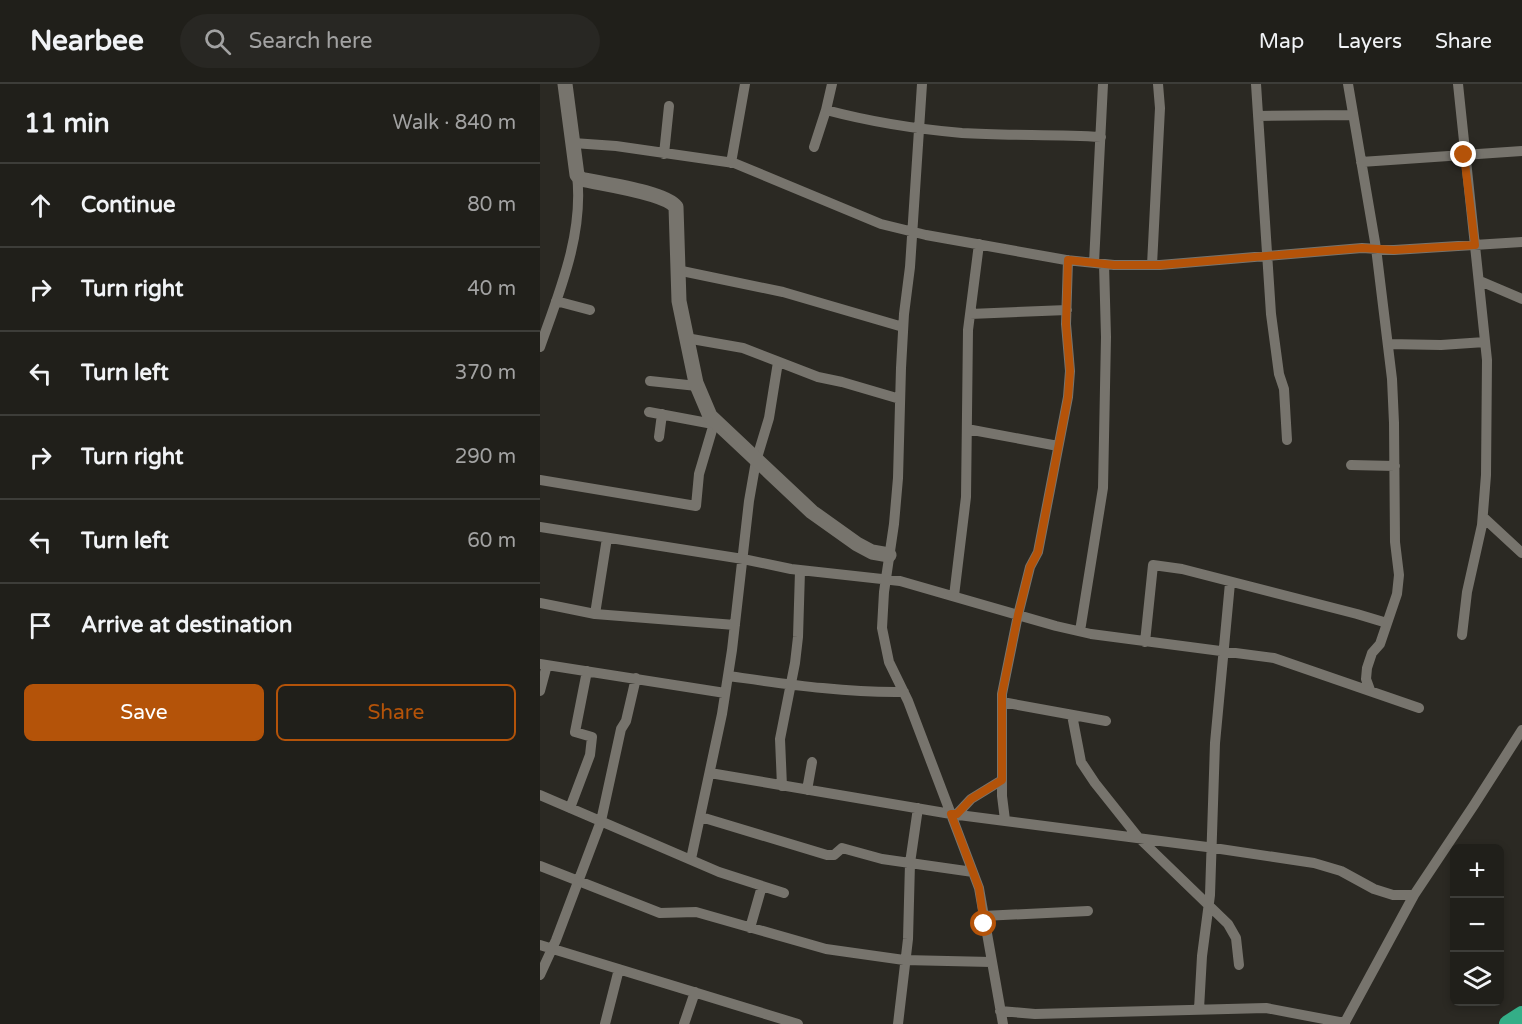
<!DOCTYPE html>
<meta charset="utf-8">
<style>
:root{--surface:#201f1a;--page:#282723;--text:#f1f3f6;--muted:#a2a2a2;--line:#3d3d39;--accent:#b45309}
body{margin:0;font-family:"Varela Round",sans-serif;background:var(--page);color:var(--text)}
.controls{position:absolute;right:18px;bottom:18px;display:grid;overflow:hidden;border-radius:9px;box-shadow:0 3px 9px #0003}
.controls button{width:54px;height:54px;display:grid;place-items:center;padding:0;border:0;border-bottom:2px solid var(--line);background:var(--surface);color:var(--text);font:30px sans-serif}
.stop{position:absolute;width:18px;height:18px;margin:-14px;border:4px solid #b45309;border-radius:50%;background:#fff}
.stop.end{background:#b45309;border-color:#fff;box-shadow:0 2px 6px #0008}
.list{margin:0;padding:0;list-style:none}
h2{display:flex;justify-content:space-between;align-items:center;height:78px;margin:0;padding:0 24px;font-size:26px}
h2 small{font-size:20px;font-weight:400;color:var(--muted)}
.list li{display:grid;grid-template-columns:39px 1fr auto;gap:18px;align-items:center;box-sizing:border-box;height:84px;padding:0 24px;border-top:2px solid var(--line)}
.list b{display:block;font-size:22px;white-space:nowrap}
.list em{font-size:20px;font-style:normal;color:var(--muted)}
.actions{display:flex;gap:12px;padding:18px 24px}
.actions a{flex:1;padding:14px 0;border:2px solid var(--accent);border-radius:9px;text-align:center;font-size:21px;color:var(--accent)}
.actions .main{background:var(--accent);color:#fff}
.icon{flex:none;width:33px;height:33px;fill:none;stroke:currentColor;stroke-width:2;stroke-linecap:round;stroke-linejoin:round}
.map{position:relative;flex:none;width:982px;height:940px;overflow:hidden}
header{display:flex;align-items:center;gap:36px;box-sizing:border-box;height:84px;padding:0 30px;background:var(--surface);border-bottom:2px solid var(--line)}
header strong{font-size:28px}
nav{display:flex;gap:33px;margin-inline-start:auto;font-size:21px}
.search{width:420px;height:54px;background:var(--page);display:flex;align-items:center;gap:15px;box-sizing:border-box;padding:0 21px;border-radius:33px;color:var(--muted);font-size:22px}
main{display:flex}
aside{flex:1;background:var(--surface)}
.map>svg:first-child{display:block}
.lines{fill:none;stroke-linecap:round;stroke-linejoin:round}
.street{stroke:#77746d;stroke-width:10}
.secondary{stroke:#77746d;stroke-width:15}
.highway{stroke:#34ae87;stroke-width:18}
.route{stroke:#b45309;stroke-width:8}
</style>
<header>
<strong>Nearbee</strong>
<div class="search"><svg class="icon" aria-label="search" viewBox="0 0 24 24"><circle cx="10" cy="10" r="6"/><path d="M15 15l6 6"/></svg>Search here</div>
<nav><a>Map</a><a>Layers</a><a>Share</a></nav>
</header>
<main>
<aside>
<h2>11 min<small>Walk · 840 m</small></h2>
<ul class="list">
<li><svg class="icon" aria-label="ahead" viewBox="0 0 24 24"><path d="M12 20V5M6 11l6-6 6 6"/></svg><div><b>Continue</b></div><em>80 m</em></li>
<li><svg class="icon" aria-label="right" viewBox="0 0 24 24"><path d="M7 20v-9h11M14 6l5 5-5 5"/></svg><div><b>Turn right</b></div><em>40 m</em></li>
<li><svg class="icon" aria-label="left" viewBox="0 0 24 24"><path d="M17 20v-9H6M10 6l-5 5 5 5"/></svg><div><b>Turn left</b></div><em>370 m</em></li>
<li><svg class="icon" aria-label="right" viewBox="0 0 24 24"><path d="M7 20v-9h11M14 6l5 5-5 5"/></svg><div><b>Turn right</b></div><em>290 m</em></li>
<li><svg class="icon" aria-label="left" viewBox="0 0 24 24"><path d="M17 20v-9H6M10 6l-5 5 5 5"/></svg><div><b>Turn left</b></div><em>60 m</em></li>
<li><svg class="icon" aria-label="arrive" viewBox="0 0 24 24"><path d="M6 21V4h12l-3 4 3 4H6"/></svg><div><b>Arrive at destination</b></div></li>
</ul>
<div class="actions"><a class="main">Save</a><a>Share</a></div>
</aside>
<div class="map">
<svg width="982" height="940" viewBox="0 0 982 940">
<rect width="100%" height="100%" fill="#2b2923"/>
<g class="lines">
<!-- street -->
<path class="street" d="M382,0l-12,183 -6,47 -3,54 -3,110 -4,46 -10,68 -2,36 7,34 19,39 71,187 24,136
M716,0l15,230 8,60 5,15 3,51
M808,0l28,164 16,131 2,44 1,119 4,33 -2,19 -17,50 -8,9 -5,15 -1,11 4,11
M918,0l29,276 -1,115 -4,50 -15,67 -5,43
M286,26c45,12 90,19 136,23 47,3 93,1 139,4
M718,32l95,-1
M33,59l43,3 118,17 147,61 45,11 140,25 48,5h46l202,-17 32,2 128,-8
M274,63l12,-37 6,-26
M124,70l5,-48
M821,78l161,-11
M191,79l14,-79
M554,179l9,-179
M612,181l8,-157 -2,-24
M137,186l106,22 120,35
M940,197l42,18
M16,217l34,9
M430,230l97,-4
M146,254l57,10 75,29 24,5 58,17
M848,260l53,1 44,-3
M0,263c19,-54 44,-113 37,-172
M110,297l47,5
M109,328l64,12
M427,345l91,17
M119,353l3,-23
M811,381l44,1
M0,396l156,26 3,-32 16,-54
M943,433l39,36
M0,443l203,32 48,10 109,12 156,45 35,8 183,24 145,50
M414,512l12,-99 2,-167 11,-86
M0,519l55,11 140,11
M55,530l12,-76
M540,547l23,-143 3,-151 -2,-73
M605,558l8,-77 29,4 175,45 30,9
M0,580l185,29
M188,592c58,8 117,17 176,16
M0,607l7,-26
M462,618l104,19
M532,631l9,47 14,21 43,54 90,87 8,14 3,27
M170,689l241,41 256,33 107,16 27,8 33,18 19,6h21
M242,702l-2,-47 15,-76 3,-26 2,-66
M267,706l5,-28
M0,711l179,77 65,21
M30,724l20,-53 2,-18 -17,-5 12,-61
M417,730l14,-15 31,-19
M161,733l126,38h7l8,-7 40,11 91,13
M465,736l-3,-24v-102l16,-79 12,-48 8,-15 30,-155 2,-26 -4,-47 2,-64
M151,775l31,-145 10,-64 17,-149 7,-40 13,-43 9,-56
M0,782l120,47 36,-1 130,37 78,11 87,2
M443,832l105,-5
M210,844l12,-42
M0,861l258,79
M0,891l16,-35 45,-119 20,-92 5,-8 10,-43
M659,925l3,-53 8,-61 5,-152 15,-160
M460,927l35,3 231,-6 79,15
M65,940l14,-55
M144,940l11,-32
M358,940l10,-85 2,-76 8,-55
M804,940l70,-129 60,-90 48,-75"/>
<!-- secondary -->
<path class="secondary" d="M25,0l12,91 4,4c21,5 84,13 95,28l3,94 17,82 14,33 102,96 45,32 15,8 17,3"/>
<!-- highway -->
<path class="highway" d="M968,940l14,-9"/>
</g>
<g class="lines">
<!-- route -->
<path class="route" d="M444,840l-5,-36 -28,-74h6l14,-15 31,-19v-86l16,-79 12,-48 8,-15 30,-155 2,-26 -4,-47 2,-64 46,5h46l202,-17 32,2 81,-5 -11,-90"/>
</g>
</svg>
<div class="controls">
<button>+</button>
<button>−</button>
<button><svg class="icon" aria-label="layers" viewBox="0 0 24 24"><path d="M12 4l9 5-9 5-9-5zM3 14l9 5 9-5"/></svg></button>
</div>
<div class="stop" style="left:444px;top:840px"></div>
<div class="stop end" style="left:924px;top:71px"></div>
</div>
</main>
